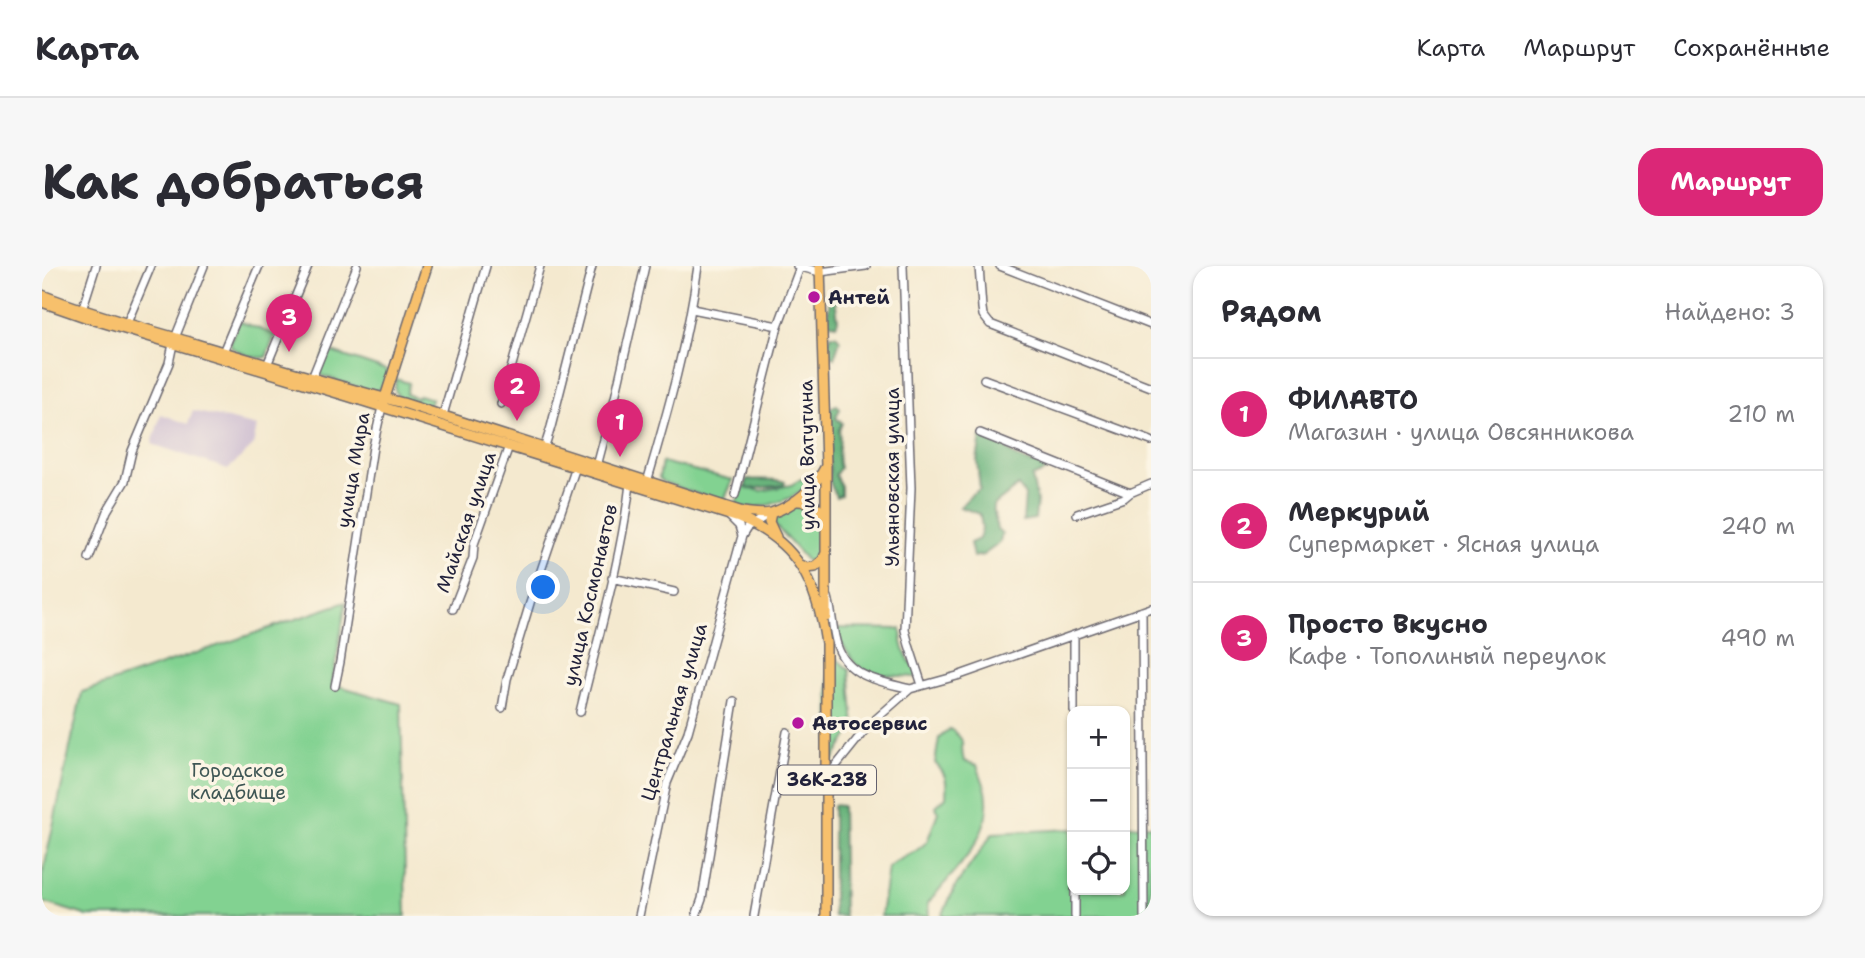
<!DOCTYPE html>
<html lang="ru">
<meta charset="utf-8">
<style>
:root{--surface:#fff;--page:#f7f7f7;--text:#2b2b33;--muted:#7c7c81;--line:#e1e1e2;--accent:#db2777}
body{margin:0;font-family:"Shantell Sans",sans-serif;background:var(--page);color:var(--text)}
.controls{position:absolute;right:21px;bottom:21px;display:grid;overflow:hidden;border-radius:14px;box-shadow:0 2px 5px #0004}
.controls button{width:63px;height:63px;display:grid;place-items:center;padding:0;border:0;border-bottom:2px solid var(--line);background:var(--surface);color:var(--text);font:35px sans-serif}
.you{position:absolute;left:502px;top:322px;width:24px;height:24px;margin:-18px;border:5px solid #fff;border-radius:50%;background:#1a73e8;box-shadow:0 0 0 10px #1a73e833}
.badge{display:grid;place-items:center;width:46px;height:46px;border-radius:50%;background:var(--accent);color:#fff;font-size:23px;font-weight:700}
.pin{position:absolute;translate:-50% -58px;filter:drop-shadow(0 2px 4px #0008)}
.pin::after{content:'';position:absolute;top:37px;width:24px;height:21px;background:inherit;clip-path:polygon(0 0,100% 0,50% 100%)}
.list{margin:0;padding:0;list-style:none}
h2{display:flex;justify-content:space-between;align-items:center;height:91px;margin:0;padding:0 28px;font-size:30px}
h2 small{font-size:23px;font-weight:400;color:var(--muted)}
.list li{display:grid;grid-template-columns:46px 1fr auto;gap:21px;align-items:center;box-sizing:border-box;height:112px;padding:0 28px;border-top:2px solid var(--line)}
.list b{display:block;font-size:26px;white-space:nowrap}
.list p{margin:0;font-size:23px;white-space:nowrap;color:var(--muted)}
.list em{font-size:23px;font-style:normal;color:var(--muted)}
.icon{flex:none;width:38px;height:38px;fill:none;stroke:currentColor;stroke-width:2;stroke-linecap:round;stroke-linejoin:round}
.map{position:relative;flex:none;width:1109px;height:650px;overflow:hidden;border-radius:21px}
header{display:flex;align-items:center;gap:42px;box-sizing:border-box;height:98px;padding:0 35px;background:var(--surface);border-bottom:2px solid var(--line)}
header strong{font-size:33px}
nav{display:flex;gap:38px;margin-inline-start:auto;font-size:24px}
.intro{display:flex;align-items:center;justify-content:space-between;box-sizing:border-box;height:168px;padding:0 42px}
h1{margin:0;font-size:49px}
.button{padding:18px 32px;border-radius:21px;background:var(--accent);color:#fff;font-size:24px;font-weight:700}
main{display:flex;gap:42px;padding:0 42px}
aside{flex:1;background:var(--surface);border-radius:21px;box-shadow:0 2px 5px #0004}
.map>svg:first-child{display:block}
.industrial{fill:#cebed1}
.green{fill:#82d291;stroke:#527a66;stroke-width:2}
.forest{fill:#69b47b;stroke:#466b5b;stroke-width:2}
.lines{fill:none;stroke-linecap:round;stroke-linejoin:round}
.minor-casing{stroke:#6c686f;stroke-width:10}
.major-casing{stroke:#6c686f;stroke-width:12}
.minor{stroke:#fff;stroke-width:7}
.major{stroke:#f7c06c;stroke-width:9}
.poi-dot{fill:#b5179e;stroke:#fcf5e5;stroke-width:2.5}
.labels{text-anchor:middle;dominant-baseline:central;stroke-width:7;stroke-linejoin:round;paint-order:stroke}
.shield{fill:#fcf5e5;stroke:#63616e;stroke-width:2}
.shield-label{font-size:18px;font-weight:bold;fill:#22223b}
.poi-label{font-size:19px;font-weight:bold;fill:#22223b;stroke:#fcf5e5;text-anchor:start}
.street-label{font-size:19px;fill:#22223b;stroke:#fcf5e5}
.park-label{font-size:19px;fill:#3f5755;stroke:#fcf5e5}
</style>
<header>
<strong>Карта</strong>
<nav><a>Карта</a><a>Маршрут</a><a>Сохранённые</a></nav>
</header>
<div class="intro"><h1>Как добраться</h1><a class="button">Маршрут</a></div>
<main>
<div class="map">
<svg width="1109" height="650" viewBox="0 0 1109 650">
<rect width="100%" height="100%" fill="#fcf5e5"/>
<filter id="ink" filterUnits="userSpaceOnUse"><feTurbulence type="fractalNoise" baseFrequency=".0143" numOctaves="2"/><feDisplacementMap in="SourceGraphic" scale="14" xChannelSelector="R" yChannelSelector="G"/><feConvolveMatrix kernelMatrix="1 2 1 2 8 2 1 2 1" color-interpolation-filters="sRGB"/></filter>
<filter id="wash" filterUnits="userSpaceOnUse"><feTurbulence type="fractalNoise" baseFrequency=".00686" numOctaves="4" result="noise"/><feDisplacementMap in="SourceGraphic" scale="28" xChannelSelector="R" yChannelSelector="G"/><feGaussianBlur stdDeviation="1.57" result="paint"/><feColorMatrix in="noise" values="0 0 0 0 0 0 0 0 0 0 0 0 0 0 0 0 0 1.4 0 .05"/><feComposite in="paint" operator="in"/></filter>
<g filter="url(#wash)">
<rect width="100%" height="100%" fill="#f4e9cf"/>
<!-- industrial -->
<path class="industrial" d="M151,145l64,15 -4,20 -25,23 -76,-25 9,-30 27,10z"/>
<!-- green -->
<path class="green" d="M197,55l36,14 -9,22c-10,3 -26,-4 -35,-10v-7z
M284,84l63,21c-3,10 -5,19 -17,21l-52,-17 -2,-2z
M354,113l13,4 -3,11 11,4 2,-3 13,4 -4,7 -30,-10 -3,-6z
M620,196l71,18 -10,23 -60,-21 -4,-4z
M759,213l7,2c-7,19 -52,30 -71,26l-1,-4 7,-16 18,4 30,-6z
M756,239l10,1 12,12 2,33v4l-6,7 -9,-1 -33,-37 1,-8z
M304,336l-14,82 69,20 5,212h-318l-46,-14v-25l40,-185z
M796,362l63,1c0,19 6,31 19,46l-5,2 -46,-3 -13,-9 -18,-27z
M787,386l20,18 5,56 -24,39z
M908,463c20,14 8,13 14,32l13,4c3,9 7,18 9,26 9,47 -33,80 -58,112l1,13h-48l7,-48 7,-6 21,-11 11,-9 11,-30 -2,-6 10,-9c1,-16 1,-22 -11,-34l4,-25z
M1109,559v91h-209l13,-29 38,-54 79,-4v61h53v-64z"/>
<!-- forest -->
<path class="forest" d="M788,32h5l3,22 -2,5 -9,-3z
M789,69h5l4,5 -6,18 -5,-4 -1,-12z
M795,139l3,4 -4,9 6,5 -3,7c3,15 -4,22 1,38l-5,7 6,11v9l-5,2 -6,-15 -1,-65 1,-9z
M939,170l23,10 10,10 14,6 11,2 7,7 -14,6 5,24 -2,18 -12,2 2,-26 -7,-9 -25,20 4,24 5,4 -2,9 -17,12 -10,2 -3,-14 9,-4 3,-10 -2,-15 -20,-7 12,-13 8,-5 -3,-28z
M705,213c11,2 29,-2 38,3l-1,3 -35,4 -3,-4z
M791,539l9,1 2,110h-11z"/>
</g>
<g filter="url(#ink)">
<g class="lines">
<defs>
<path id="minor" d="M755,0l23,6 46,-6
M861,0l8,222 -6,142 4,15 13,40
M937,0l3,42 1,7 7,9 161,63
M958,0l151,59
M650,43l86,17
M40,44l14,-44
M85,57l24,-57
M133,72l29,-72
M181,86l36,-86
M225,99l41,-99
M270,112l45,-112
M942,113l167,62
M459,138l39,-138
M401,149l43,-149
M938,167l150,60
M502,183l7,-22 41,-161
M555,200l17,-64 31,-136
M605,216c21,-71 41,-142 51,-216
M693,229l43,-169 22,-59
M1035,248l47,-16 6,-5 21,-9
M687,250l10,10 3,10
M47,292l18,-47 18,-30 7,-30 37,-88 4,-19
M570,312l62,14
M786,331c4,14 4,29 8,44 8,36 44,40 74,48
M411,343l20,-51 1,-14 35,-98
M1100,345l2,305
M1032,370v75
M293,420l5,-24 33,-215 9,-40
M460,442l5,-29 23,-76 46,-136
M538,446c18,-75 41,-151 50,-228
M785,511l41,-51 42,-37 47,-13 194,-68
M1033,624v26
M597,650l28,-133 21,-51 54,-196 5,-8 22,-14
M654,650l6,-17 32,-198
M712,650l33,-184"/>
<path id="major" d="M778,0l6,200v151
M0,29c50,20 102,33 154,49 69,20 137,41 207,59l340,109c9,1 19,3 28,1 24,-7 44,-26 55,-47
M0,36l46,16 259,78 392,122c59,24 78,65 87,125v273
M342,135l43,-135
M752,235c16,-1 25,4 31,19
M729,247l-2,9 7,15
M759,299l6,3 8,-1 8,-7 2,-5"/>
</defs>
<!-- minor casing -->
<use href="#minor" class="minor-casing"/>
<!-- major casing -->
<use href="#major" class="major-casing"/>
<!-- minor -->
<use href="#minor" class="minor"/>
<!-- major -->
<use href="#major" class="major"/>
</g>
</g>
<!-- markers -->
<g class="poi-dot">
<circle cx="772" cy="31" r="7"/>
<circle cx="756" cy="457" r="7"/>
</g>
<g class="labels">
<!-- shield labels -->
<rect class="shield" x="736" y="499.5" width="98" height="29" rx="5"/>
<g class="shield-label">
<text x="785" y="514">36К-238</text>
</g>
<!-- poi labels -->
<g class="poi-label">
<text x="786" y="31">Антей</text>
<text x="770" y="457">Автосервис</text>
</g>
<!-- street labels -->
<g class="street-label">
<text transform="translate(765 189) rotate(-91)">улица Ватутина</text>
<text transform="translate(311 204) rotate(-80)">улица Мира</text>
<text transform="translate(850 211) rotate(-90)">Ульяновская улица</text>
<text transform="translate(424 256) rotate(-71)">Майская улица</text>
<text transform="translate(548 329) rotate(-77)">улица Космонавтов</text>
<text transform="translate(632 446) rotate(-73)">Центральная улица</text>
</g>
<!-- park labels -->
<g class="park-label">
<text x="196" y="504">Городское<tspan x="196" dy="22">кладбище</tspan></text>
</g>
</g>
</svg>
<div class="controls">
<button>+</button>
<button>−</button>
<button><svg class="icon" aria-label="locate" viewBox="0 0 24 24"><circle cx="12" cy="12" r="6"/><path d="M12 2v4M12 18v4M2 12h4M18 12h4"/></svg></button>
</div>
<div class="you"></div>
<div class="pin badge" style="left:578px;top:191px">1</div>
<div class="pin badge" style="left:475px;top:155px">2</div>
<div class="pin badge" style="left:247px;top:86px">3</div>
</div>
<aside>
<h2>Рядом<small>Найдено: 3</small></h2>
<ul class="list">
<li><span class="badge">1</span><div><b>ФИЛАВТО</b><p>Магазин · улица Овсянникова</p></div><em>210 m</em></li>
<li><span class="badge">2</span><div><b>Меркурий</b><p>Супермаркет · Ясная улица</p></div><em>240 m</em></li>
<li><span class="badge">3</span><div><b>Просто Вкусно</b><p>Кафе · Тополиный переулок</p></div><em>490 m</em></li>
</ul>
</aside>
</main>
